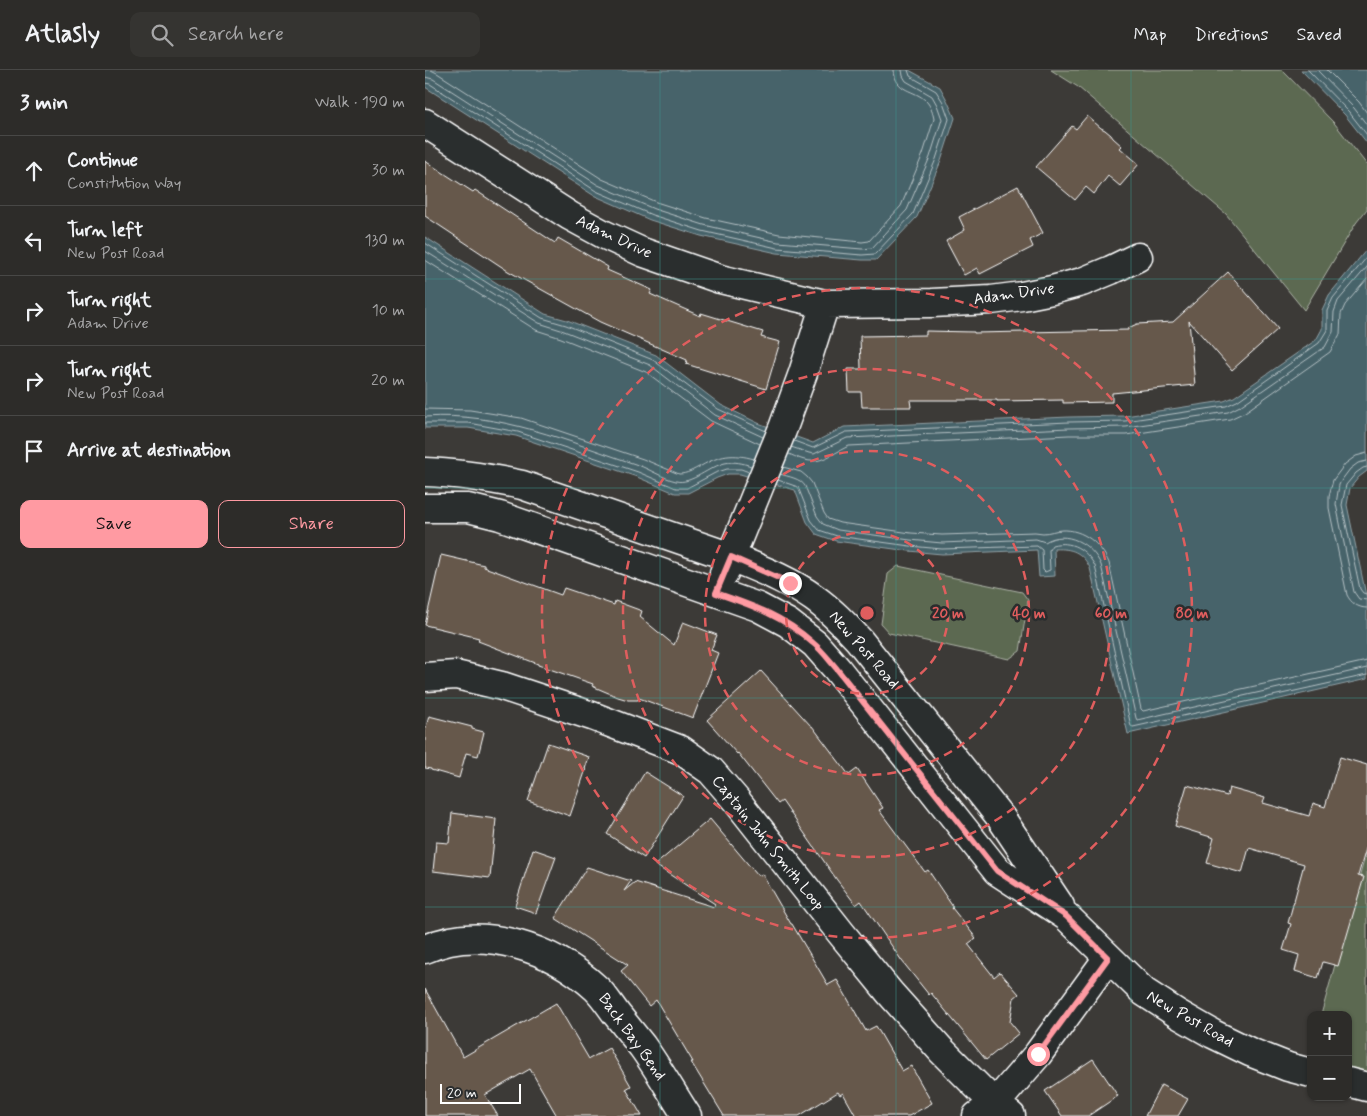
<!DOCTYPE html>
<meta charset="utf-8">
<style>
:root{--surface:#2d2c29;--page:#353431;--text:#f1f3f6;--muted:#a7a7a8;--line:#484846;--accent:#ff9aa2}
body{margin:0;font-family:Mynerve,sans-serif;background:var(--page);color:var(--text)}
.controls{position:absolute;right:15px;bottom:15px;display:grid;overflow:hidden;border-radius:10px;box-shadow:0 1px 4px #0004}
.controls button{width:45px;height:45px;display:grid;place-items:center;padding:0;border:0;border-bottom:1px solid var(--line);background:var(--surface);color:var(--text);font:25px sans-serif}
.scale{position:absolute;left:15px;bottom:12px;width:81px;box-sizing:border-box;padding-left:5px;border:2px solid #fff;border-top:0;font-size:14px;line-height:18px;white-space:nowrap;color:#fff;-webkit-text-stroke:4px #2a2d2e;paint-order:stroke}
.stop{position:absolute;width:15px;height:15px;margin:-11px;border:4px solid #ff9aa2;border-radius:50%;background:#fff}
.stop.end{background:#ff9aa2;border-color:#fff;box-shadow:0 1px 5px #0008}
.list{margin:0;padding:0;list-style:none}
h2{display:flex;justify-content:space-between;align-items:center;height:65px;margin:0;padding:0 20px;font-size:21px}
h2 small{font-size:16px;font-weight:400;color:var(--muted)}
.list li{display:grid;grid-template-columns:32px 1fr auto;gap:15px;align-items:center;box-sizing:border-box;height:70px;padding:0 20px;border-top:1px solid var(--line)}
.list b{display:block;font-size:19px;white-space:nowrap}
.list p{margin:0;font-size:16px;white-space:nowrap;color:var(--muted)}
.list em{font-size:16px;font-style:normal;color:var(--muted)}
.actions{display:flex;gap:10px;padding:15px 20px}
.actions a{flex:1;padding:11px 0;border:1px solid var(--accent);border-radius:10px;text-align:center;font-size:18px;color:var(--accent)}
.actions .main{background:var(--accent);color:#111}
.icon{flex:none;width:28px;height:28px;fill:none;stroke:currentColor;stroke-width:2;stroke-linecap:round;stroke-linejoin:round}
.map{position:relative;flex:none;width:942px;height:1046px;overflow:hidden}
header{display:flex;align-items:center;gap:30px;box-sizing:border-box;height:70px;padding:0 25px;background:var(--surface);border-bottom:1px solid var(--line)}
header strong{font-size:24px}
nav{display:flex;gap:28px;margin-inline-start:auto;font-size:18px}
.search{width:350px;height:45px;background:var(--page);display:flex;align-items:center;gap:12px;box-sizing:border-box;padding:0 18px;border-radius:10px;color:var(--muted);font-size:19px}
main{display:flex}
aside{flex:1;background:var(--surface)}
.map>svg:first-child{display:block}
.green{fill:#5c6951;stroke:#aeb4a8}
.water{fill:#47636b;stroke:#91a1a6}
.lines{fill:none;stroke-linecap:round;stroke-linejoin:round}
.shore{stroke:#b5c1c4;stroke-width:1}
.building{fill:#66584c;stroke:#fff}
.minor-casing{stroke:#fff;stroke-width:31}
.minor{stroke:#2a2d2e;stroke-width:28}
.route{stroke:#ff9aa2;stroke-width:6}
.grid{fill:none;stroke:#3f918b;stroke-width:1;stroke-opacity:0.55}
.ring{fill:none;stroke:#e05e5e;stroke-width:2.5;stroke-dasharray:9 6}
.labels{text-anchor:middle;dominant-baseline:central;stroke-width:5;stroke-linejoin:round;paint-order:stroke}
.street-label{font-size:16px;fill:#fff;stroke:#2a2d2e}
.centre{fill:#e05e5e;stroke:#2a2d2e;stroke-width:2.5}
.ring-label{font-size:15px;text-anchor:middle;font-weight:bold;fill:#e05e5e;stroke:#2a2d2e;stroke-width:5;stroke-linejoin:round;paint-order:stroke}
</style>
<header>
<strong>Atlasly</strong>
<div class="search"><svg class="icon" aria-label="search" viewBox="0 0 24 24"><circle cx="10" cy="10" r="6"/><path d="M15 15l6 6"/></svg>Search here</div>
<nav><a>Map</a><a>Directions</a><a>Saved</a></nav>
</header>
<main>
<aside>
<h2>3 min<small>Walk · 190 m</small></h2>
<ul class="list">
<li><svg class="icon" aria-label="ahead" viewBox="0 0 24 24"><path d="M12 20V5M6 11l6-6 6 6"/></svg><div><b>Continue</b><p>Constitution Way</p></div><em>30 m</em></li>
<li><svg class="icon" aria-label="left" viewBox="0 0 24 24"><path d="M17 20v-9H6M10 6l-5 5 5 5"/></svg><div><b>Turn left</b><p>New Post Road</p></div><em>130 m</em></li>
<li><svg class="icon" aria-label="right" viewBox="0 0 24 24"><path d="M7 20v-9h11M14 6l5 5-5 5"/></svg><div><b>Turn right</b><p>Adam Drive</p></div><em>10 m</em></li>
<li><svg class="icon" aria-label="right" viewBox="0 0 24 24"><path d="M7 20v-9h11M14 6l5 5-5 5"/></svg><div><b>Turn right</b><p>New Post Road</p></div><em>20 m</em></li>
<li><svg class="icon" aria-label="arrive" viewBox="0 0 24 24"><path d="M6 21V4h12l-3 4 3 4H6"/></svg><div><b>Arrive at destination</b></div></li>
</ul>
<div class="actions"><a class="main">Save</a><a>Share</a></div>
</aside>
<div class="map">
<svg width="942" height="1046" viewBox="0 0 942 1046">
<rect width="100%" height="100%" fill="#3c3a37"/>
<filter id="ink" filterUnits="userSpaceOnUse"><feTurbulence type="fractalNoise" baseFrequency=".02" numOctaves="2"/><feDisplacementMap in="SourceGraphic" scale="10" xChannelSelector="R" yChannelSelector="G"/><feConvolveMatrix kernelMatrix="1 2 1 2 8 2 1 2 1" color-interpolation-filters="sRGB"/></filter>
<g filter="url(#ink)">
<!-- green -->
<path class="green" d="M626,0h231l53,54 32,41v44l-11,14 -52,87 -78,-96 -148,-127z
M473,496l124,26 6,8 -8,51 -11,8 -120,-26 -8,-9 7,-50z
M942,780v245l-19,-3v-77h-27z"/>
<!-- water -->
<path class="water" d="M0,0h484l31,17 7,13 8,18 -14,43 -24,56 -41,43h-14l-85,-7 -76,-17 -51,-16 -57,-25 -168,-108z
M876,0h66v73l-22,-28z
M0,167l120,77 22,6 89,35 65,50 37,18 55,20 31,-16 225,-10 56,-1 99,-15 10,-4 82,-57 6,-11v-19l7,-15 38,-46v222l-8,6 -9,11 -3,17 20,95v79l-239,55 -38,-166c-8,-16 -18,-20 -36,-19l1,27 -16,1 -2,-27 -95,4 -33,-3 -73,-10 -20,-7 -9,-12 -12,-32 -55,-16h-12l-11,4 -29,15h-13l-38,-16 -121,-41 -48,-8h-43z"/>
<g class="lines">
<!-- shore -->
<path class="shore" d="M6,0l6,3 165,106 54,23 50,16 73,16 83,8 7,-1 32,-35 22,-52 11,-35c-1,-5 -3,-13 -8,-18 -11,-12 -31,-8 -32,-31
M883,0l41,42 18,23
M892,0l37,38 13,17
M902,0l32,32 8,11
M0,7l8,2 165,106 56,24 50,16 74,17 84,7 10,-1 35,-38 23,-53 12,-38 -5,-14 -5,-9 -26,-15 -3,-5 -1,-6
M0,13l5,1 166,107 56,24 50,16 75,17 85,7 13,-1 38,-40 23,-55 13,-40 -6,-17 -7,-11 -26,-15 -2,-6
M0,173l117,75 24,7 87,35 65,49 48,22
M0,181l114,72 25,8 86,34 65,50 48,22
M0,190l111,70 25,8 85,34 65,49 49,23
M0,339l45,1 51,8 122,41 36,15c8,0 14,-4 22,-8 19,-11 32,-13 53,-7
M0,347c74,-6 144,25 213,48 13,5 25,13 38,16 15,4 34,-15 49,-18 9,-2 18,0 26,3
M0,353h44l49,9 120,40 38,16h11l28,-15 12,-4h14l8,3
M369,371l19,7 33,-16 223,-10 56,-1 101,-15 11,-5 82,-58 8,-13v-19l6,-13 34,-41
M366,377l18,6 5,1 33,-16 222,-10 57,-1 102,-15 12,-6 85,-59 8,-15 1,-20 4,-11 29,-34
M942,383l-11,3 -11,8 -12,16 -4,16v12l18,87c4,8 11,13 20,13
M364,384c7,3 15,7 23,7 11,1 27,-11 37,-15l220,-11h57l104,-16 15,-7 85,-60 10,-18 1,-20 4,-9 22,-26
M942,391l-9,2 -8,6 -9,12 -2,4 -3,19 18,88 5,7 8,1
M358,397l18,5 6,5 5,6 12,30 4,6 12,4 71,10 31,2 93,-3c3,0 5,1 8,1 6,0 13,-3 19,-3 21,-1 39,14 47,33l32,146 2,2 224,-50
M942,397l-4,1 -7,5 -10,12 -4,20 18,84 3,4 4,1
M355,404c9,3 20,4 25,12l12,30 6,8 15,6 72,10 32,3 94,-4 9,3c21,-13 47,2 56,23l35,153 1,2 230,-52
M353,410l20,7 13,33 8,10 18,6 73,10 32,3 95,-3 5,4 1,20 2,2 5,-2 -1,-20 3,-5c19,-5 34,4 43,21l36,160 2,1 234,-52"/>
</g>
<!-- building -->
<path class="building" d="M662,46l14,12 4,2 6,5 2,3 9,8 -2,2 19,16 -19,22 -12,-10 -14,18 -8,-7 -11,13 -39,-33 36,-41 4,3z
M0,91l48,31 2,-2 80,53 3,-5 50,29 -1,3 45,20 -2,4 50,22 1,-3 62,19 -2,5 19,5 -14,47 -80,-25 1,-4 -87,-38 -92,-51 -83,-55z
M593,116l25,47 -13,7 3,7 -53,27 -3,-6 -13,7 -18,-34 19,-11 -6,-13z
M803,202l50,57 -46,41 -43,-49 6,64 -83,8v9l-49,1v-3l-66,1v-1h-87l1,7h-49l-1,-15h-12l-1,-23h13l-1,-33 66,-1v-4l48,1v1l154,-3v-2l9,-4 36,-2z
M16,485l43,10v2l77,28 3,-7 50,17 1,-4 27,10 -2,6 34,28 9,-23 34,13 -6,15 7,3 -25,65 -54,-20 -1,2h-10l-10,-3 -26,-11 1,-2 -55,-19v-1l-60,-23 1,-3 -54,-13z
M336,601l50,55h1l37,49 8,-6 26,39 -4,2 46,62 3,-2 25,37 -1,1 24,30 -8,6 26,33 6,-5 19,22 -5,4 -4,24 9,11 -33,27 -55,-67 -2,2 -27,-34 -41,-60 -5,4 -19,-25 -55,-79 -4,3 -40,-51 -1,1 -30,-34z
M4,646l43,11v2l12,3 -6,24 -12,-3 -7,25 -28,-8v-1l-6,-1v-37z
M123,673l41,14 -4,12h1l-16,47 -42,-15z
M915,687l27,8v80l-9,31 6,1 -26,89 -15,-4 -5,16 -23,-7 4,-16 -16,-5 8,-26 -3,-1 16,-59 -55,-16 -7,25 -35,-10 7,-25 -39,-12 12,-41 40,11 2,-8 36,10 -2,5 46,13 4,-13 12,4z
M220,702l38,24 -39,62 -37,-24z
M27,743l44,6 -6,59 -57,-7 3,-29 13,1z
M285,749l48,57 4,-2 29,50h1l36,61 9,-5 29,51 10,-5 26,45 9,-5 21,37 -23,13h-53l-13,-23 -3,2 -2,-3 -39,24h-75l-33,-54h2l-37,-62 -7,6 -28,-35 7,-6 -73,-47 32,-51 44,14 -7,10 11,-9 79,25 1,-3 -60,-39z
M108,779l23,8 -20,56 -21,-7z
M0,919l38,68 93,-54 33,56 20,-11 22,38 -5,3 16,27h-85l-27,-47 -45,26 13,21h-73z
M668,989l25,37 -30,20h-26l-17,-25z
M736,1015l27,14 -10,17h-33z"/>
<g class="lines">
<defs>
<path id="minor" d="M0,53l145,93 35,19 37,17 78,27 105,25 107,-1 59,-3 31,-4 30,-6 30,-8 29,-12 27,-13
M0,402c34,1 64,6 97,13l209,72c29,12 58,23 83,41 17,12 31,27 45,42l142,178 59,88
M0,438h43l32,8 258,91 30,16 27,21 22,25 160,202 69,45 78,76 34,22 35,20 37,18 38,15 23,6
M299,503l59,-145 20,-55 22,-69
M0,607l31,-2 46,11 90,30 89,34 30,21 25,29 105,133 49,60 51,57 54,54 16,12
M0,879c57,-26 129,0 172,40 8,8 14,18 21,27 8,10 16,20 24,30 16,22 30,47 45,70
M923,1012l19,5
M552,1046l18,-12 43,-50 70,-96"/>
</defs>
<!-- minor casing -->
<use href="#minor" class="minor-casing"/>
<!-- minor -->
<use href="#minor" class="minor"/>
</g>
</g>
<g class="lines" filter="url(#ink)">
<!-- route -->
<path class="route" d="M365,513l-59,-26 -15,36c38,13 67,23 97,50 9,7 16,17 24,26l160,202 69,45 42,42 -70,96"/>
</g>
<!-- grid -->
<path class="grid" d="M235,0v1046M471,0v1046M706,0v1046M0,209h942M0,418h942M0,628h942M0,837h942"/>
<!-- distance rings -->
<g class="ring">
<circle cx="442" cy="543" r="81"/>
<circle cx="442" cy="543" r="162"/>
<circle cx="442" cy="543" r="244"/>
<circle cx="442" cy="543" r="325"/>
</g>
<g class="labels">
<!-- street labels -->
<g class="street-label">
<text transform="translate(189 167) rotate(25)">Adam Drive</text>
<text transform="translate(589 224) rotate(-8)">Adam Drive</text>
<text transform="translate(439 580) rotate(49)">New Post Road</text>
<text transform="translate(343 773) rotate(51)">Captain John Smith Loop</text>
<text transform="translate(765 949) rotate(30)">New Post Road</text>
<text transform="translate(207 967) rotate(54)">Back Bay Bend</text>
</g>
</g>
<circle cx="442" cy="543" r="8" class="centre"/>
<g class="ring-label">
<text x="523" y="548">20 m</text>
<text x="604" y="548">40 m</text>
<text x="686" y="548">60 m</text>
<text x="767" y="548">80 m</text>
</g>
</svg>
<div class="controls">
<button>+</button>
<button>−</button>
</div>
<div class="scale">20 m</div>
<div class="stop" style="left:613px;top:984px"></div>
<div class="stop end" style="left:365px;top:513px"></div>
</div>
</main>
